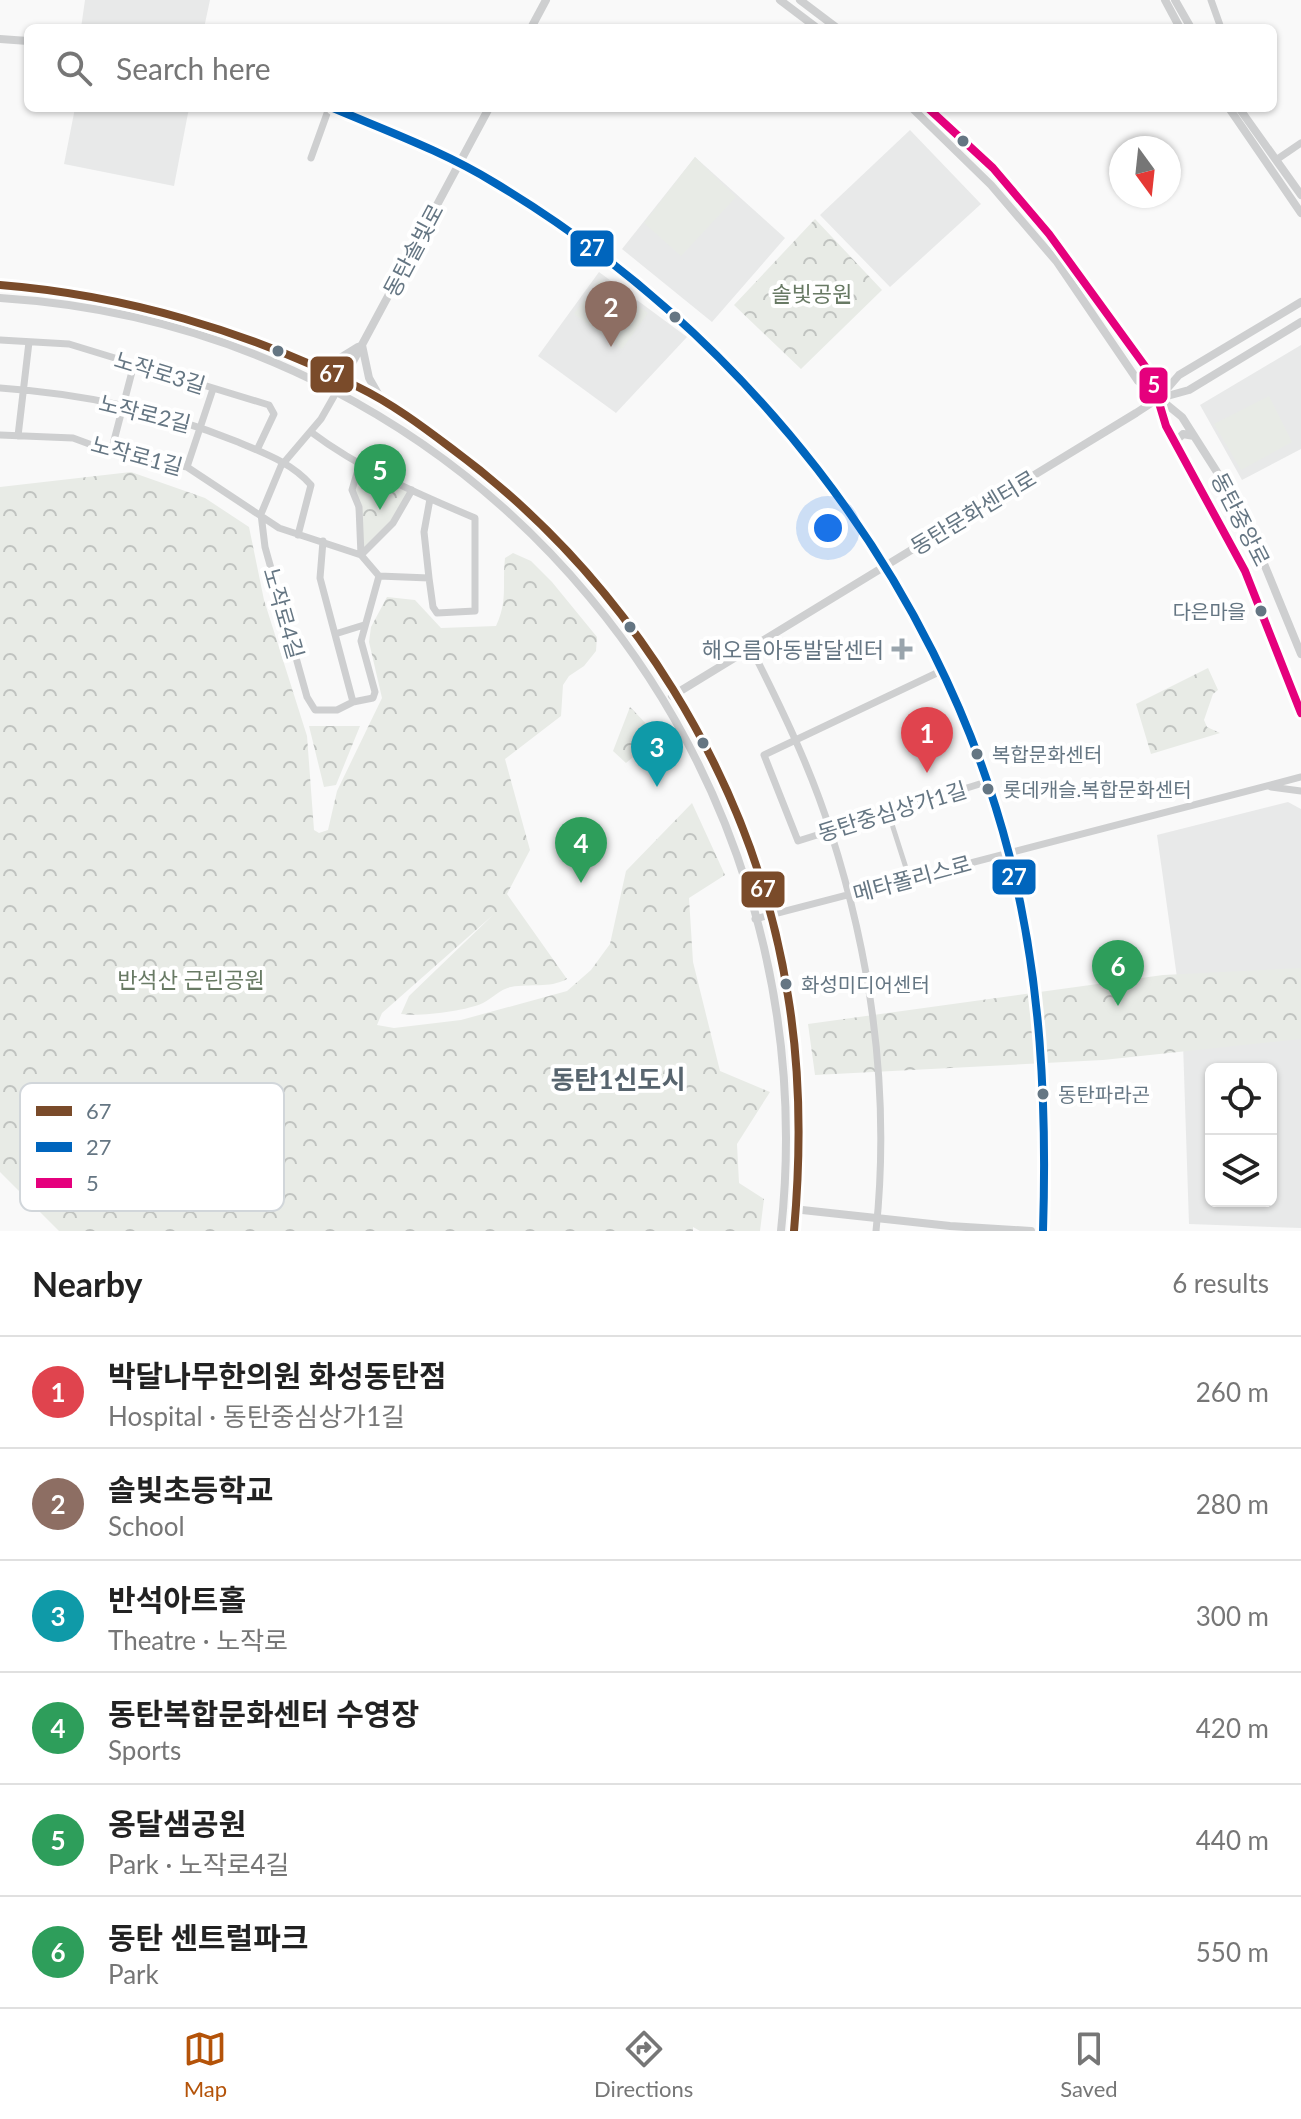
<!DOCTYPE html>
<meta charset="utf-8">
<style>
:root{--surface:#fff;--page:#f6f6f6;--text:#222;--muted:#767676;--line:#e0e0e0;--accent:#b45309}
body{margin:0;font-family:Lato,"Noto Sans KR",sans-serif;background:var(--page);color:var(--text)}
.controls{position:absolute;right:24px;bottom:24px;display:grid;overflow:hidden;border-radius:12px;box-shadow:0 2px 6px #0004}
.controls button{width:72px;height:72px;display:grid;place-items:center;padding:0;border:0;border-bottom:2px solid var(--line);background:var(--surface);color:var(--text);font:40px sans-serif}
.compass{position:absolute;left:1109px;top:136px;width:72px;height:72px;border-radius:50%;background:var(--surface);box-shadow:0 2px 6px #0004;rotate:165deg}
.you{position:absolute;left:828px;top:528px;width:28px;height:28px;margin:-20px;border:6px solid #fff;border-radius:50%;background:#1a73e8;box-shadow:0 0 0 12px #1a73e833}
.badge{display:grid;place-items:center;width:52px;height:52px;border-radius:50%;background:var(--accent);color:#fff;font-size:26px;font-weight:700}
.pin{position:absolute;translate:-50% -66px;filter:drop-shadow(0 2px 4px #0008)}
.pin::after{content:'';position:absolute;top:42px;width:28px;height:24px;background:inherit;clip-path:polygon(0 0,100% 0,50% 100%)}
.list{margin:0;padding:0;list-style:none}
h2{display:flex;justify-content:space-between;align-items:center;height:104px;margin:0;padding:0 32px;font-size:34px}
h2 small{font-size:26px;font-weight:400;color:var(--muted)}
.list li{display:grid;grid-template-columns:52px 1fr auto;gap:24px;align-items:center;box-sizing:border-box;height:112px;padding:0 32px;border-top:2px solid var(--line)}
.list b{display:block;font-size:30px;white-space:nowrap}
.list p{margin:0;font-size:26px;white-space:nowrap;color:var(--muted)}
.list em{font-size:26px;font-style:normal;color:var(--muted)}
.icon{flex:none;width:44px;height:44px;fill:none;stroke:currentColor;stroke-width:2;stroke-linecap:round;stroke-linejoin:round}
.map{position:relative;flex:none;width:1301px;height:1231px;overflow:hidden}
.search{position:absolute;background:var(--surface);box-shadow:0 2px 6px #0004;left:24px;right:24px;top:24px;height:88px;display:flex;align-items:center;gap:20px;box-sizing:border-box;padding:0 28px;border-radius:12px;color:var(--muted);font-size:30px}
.sheet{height:776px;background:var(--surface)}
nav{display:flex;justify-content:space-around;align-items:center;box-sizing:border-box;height:112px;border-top:2px solid var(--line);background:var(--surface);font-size:22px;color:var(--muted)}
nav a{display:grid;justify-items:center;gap:4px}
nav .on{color:var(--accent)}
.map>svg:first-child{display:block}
.built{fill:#e8e9e9;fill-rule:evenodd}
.park{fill:url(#park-crowns)}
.pitch{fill:#e8ebe6}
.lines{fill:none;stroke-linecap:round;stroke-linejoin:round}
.pedestrian{stroke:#cecfd0;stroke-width:5}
.minor{stroke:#cecfd0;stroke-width:7}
.tertiary{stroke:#cecfd0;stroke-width:8}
.bus-1-casing{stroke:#fff;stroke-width:14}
.bus-2-casing{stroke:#fff;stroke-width:14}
.bus-3-casing{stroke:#fff;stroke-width:14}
.bus-1{stroke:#7a4b2a;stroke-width:8}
.bus-2{stroke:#0065bd;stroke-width:8}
.bus-3{stroke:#e5007d;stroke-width:8}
.bus-dot{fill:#657683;stroke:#fff;stroke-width:3}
.poi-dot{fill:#99a4ac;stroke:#fff;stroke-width:3}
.labels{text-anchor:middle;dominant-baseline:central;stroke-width:8;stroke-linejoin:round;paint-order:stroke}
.bus-label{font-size:20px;fill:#657683;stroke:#fff;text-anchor:start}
.street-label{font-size:22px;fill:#657683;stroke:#fff}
.park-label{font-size:22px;fill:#687a64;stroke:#fff}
.poi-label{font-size:22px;fill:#657683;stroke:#fff;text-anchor:end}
.quarter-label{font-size:26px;font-weight:bold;fill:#57646e;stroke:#fff}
.key{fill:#fff;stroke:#d1d6da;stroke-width:2}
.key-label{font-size:22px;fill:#657683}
.line-badge{stroke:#fff;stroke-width:3}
.badge-label{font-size:22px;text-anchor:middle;font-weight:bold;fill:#fff}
</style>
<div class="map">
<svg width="1301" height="1231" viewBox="0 0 1301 1231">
<defs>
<pattern id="park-crowns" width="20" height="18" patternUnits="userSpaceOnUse" patternTransform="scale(2)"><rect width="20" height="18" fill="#e8ebe6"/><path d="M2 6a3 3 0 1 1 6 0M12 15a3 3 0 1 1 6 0" fill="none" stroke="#c0c3c0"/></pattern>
</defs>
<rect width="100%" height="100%" fill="#f9f9f9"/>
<!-- built -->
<path class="built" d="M85,0h125l-6,28h-123z
M75,108h114l-15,78 -110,-22z
M910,130l71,74 -91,83 -70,-72z
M695,157l90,81 -73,84 -90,-73z
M599,272l88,65 -71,76 -78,-57z
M1301,345v104l-59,31 -42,-75z
M1288,802l13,7v419l-112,-4 -7,-211 -25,-178zM1211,1069h60v132h-60z"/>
<!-- park -->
<path class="park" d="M815,219l67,71 -81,79 -67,-64z
M361,466l49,25 -11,21 -37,41 -9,-62z
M131,472l74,26 44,29 15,73 43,136 7,94 5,3 9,-3 9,-39 45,-93 -13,-56 2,-15 16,-30 28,3 26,28 55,-2c12,-26 6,-40 9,-68l8,-5 18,8 21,21 45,55 -1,14 -12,15 -15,10 -6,9 -2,31 -56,43 25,91 -23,44 60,85c-19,10 -36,4 -56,8 -11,2 -18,11 -28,16 -17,8 -63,14 -82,11l8,-18 84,-81 -111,98 -5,12 17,3 67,-8 106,-29 24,-21 19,-26 16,-73 66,-68 33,72 -36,23 4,64 27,109 50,21 -33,52 2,39 25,16 -4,32h-60l-7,-4v4h-634l-59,-59v-685z
M1208,668l10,22 -5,4 -9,26 3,7 13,6 -69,21 -15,-50z
M630,707l28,29 -32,27 -13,-12z
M309,726h51l-24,59 -12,2z
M1301,968v71l-198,21 -288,15 -7,-51 355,-49z"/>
<!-- pitch -->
<path class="pitch" d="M695,157l41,40 -55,59 -37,-33z
M600,279l48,34 -26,36 -48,-35z
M1269,396l23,46 -51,28 -27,-46z"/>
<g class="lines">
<!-- pedestrian -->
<path class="pedestrian" d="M890,818l17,53"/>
<!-- minor -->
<path class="minor" d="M1211,0l10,28
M311,158l18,-50
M1276,160l25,-17
M0,340l69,4 200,61 5,9 -17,36
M0,388c86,6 158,22 238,54 26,11 54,21 73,43l-13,50
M311,432c49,37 107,62 164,86v93l-38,2 -4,-6 -4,-29 -50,-2 -18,65 14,51 -2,6 -20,4 -16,8h-22l-8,-13 -42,-150 -4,-33 20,-48 40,-47 16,-28
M0,435l73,3 38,14 76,15 92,61 82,27 -2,-48 -7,-17 8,-27
M18,436l11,-94
M111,452l23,-88
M187,467l26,-78
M323,541l-3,37 33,124
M379,576l-18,-21 32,-32 19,-33
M429,578l-5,-46 6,-33
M335,634l29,-9
M751,648c30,59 60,121 80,185 41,128 59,264 45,398
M941,671l-177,84 34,86 188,-59
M1271,787l30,4
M755,919l546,-142"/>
<!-- tertiary -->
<path class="tertiary" d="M780,0l37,28
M800,0l37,28
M1165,0l15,28
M1175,0l16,28
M531,28l15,-28
M0,39l28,2
M333,108c54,23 112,44 162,75 246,147 442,392 514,671 32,124 38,250 34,377
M912,108l79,77 66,77 81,119 44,36 42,66 27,49 50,122
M928,108l65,60 56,66 101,139 16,53 79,145 56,142
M1229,108l72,105
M1239,108l62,87
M0,285c124,10 248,46 358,102 33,16 64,39 93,61 176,130 303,330 337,548 13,78 13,156 6,235
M0,298c480,30 832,457 781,933
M362,345l7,33 12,21
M312,365l25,-5 21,-13
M342,382l147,-274
M1160,398l29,-8 112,-68
M1177,446l-1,-5 7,-7 11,2
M672,696l464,-283 23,-15 20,-23 122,-73
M793,1209l157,17 81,5"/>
<defs>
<path id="bus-1" d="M0,285c124,10 248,46 358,102 33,16 64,39 93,61 176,130 303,330 337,548 13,78 13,156 6,235"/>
<path id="bus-2" d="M333,108c54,23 112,44 162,75 246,147 442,392 514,671 32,124 38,250 34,377"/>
<path id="bus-3" d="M928,108l65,60 56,66 101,139 16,53 79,145 56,142"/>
</defs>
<!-- bus-1 casing -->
<use href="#bus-1" class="bus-1-casing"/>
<!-- bus-2 casing -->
<use href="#bus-2" class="bus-2-casing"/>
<!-- bus-3 casing -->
<use href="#bus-3" class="bus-3-casing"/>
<!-- bus-1 -->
<use href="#bus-1" class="bus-1"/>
<!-- bus-2 -->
<use href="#bus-2" class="bus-2"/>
<!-- bus-3 -->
<use href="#bus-3" class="bus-3"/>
</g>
<!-- markers -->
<g class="bus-dot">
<circle cx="963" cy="141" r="7"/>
<circle cx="675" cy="317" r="7"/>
<circle cx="278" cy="351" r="7"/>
<circle cx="1261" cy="611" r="7"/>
<circle cx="630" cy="627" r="7"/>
<circle cx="703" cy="743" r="7"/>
<circle cx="977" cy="754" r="7"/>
<circle cx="988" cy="789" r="7"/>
<circle cx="786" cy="984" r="7"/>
<circle cx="1043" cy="1094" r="7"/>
</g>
<path class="poi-dot" d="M898 637h8v8h8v8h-8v8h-8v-8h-8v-8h8z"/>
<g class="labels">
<!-- bus labels -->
<g class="bus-label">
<text x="1246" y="611" text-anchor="end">다은마을</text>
<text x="992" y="754">복합문화센터</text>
<text x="1003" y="789">롯데캐슬.복합문화센터</text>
<text x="801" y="984">화성미디어센터</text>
<text x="1058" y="1094">동탄파라곤</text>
</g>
<!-- street labels -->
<g class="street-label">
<text transform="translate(413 250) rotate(-62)">동탄솔빛로</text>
<text transform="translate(160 372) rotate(17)">노작로3길</text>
<text transform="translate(145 413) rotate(14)">노작로2길</text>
<text transform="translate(137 455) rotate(15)">노작로1길</text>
<text transform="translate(973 512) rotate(-31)">동탄문화센터로</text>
<text transform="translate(1241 519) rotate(63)">동탄중앙로</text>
<text transform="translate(284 613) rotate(74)">노작로4길</text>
<text transform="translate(892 811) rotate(-17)">동탄중심상가1길</text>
<text transform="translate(912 878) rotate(-15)">메타폴리스로</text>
</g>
<!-- park labels -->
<g class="park-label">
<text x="812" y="293">솔빛공원</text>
<text x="191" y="979">반석산 근린공원</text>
</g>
<!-- poi labels -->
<g class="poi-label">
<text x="884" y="649">해오름아동발달센터</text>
</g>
<!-- quarter labels -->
<g class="quarter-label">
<text x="618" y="1079">동탄1신도시</text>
</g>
</g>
<!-- legend -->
<rect x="20" y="1083" width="264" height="128" rx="12" class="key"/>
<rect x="36" y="1106" width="36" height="10" fill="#7a4b2a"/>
<rect x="36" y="1142" width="36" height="10" fill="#0065bd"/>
<rect x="36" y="1178" width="36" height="10" fill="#e5007d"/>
<g class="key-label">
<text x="86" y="1119">67</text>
<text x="86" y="1155">27</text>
<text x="86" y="1191">5</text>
</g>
<g class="line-badge">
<rect x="569" y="229" width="46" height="39" rx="8" fill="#0065bd"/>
<rect x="309" y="355" width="46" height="39" rx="8" fill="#7a4b2a"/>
<rect x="1138" y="366" width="31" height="39" rx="8" fill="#e5007d"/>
<rect x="991" y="858" width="46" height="38" rx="8" fill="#0065bd"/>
<rect x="740" y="870" width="46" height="39" rx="8" fill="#7a4b2a"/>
</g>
<g class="badge-label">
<text x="592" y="256">27</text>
<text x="332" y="382">67</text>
<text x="1154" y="393">5</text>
<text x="1014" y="885">27</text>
<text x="763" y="897">67</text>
</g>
</svg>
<div class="controls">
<button><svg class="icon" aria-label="locate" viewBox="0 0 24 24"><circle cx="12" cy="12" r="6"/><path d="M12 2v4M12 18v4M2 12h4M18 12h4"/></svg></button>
<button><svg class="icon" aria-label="layers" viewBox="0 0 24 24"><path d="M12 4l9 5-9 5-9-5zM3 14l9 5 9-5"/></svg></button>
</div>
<svg class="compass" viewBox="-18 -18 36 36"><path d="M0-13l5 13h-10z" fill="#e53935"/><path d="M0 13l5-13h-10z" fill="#767676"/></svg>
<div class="you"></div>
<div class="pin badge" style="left:927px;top:773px;background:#e0444e">1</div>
<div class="pin badge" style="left:611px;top:347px;background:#8d6e63">2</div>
<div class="pin badge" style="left:657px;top:787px;background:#0f9aa8">3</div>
<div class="pin badge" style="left:581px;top:883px;background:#2e9e5b">4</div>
<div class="pin badge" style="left:380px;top:510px;background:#2e9e5b">5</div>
<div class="pin badge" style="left:1118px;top:1006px;background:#2e9e5b">6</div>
<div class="search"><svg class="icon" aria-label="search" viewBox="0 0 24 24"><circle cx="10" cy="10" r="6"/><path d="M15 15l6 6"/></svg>Search here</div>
</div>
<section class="sheet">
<h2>Nearby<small>6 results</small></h2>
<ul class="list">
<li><span class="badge" style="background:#e0444e">1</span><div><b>박달나무한의원 화성동탄점</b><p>Hospital · 동탄중심상가1길</p></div><em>260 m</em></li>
<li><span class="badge" style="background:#8d6e63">2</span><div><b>솔빛초등학교</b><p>School</p></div><em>280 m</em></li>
<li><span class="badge" style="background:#0f9aa8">3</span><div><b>반석아트홀</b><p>Theatre · 노작로</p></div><em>300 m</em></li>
<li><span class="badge" style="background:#2e9e5b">4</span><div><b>동탄복합문화센터 수영장</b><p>Sports</p></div><em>420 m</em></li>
<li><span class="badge" style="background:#2e9e5b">5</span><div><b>옹달샘공원</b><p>Park · 노작로4길</p></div><em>440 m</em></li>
<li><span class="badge" style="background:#2e9e5b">6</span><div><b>동탄 센트럴파크</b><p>Park</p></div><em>550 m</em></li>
</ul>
</section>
<nav>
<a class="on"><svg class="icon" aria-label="map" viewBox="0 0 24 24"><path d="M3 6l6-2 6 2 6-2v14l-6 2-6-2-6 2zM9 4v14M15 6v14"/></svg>Map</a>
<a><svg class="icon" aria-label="directions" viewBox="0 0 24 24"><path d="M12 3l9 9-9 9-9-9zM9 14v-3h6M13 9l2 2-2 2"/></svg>Directions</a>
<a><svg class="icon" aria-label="saved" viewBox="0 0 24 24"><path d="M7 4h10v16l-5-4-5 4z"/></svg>Saved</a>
</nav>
